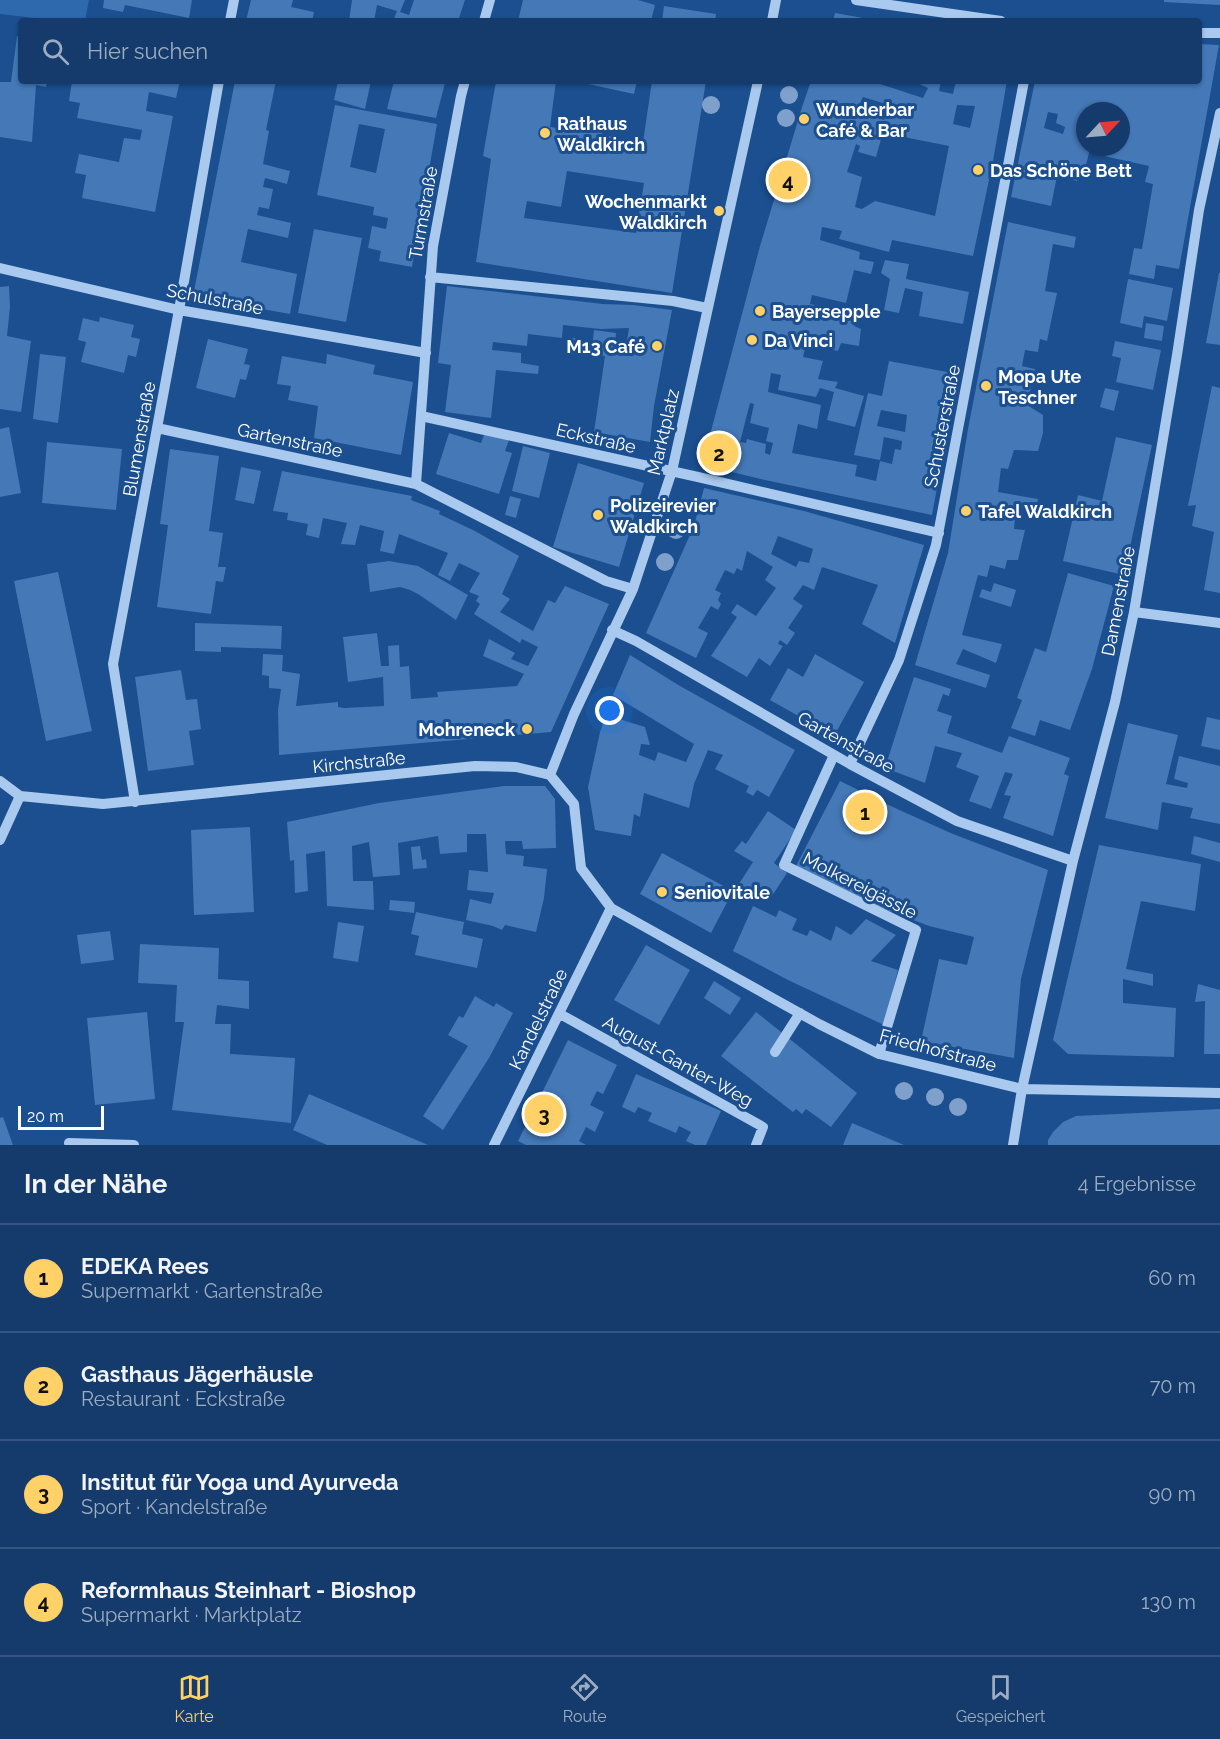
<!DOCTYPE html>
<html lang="de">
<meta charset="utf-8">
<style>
:root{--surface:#143b6b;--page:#214673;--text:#f1f3f6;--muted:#9dadc1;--line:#33557e;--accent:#ffd166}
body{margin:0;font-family:Raleway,sans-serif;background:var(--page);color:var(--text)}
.compass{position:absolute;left:1076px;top:102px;width:54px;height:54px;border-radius:50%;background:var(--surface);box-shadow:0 2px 4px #0004;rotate:64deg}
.scale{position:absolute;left:18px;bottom:15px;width:86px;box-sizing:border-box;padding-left:6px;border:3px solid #fff;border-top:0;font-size:16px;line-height:21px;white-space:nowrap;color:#fff;-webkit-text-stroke:4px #1b4f8f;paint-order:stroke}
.you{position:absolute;left:610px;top:711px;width:21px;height:21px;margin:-15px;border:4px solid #fff;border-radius:50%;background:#1a73e8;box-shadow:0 0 0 9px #1a73e833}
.badge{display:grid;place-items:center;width:39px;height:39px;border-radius:50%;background:var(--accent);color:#111;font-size:20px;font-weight:700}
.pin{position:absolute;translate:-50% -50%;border:3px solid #fff;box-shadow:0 2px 6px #0006}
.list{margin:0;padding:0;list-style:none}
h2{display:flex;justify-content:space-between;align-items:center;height:78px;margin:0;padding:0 24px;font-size:26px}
h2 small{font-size:20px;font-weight:400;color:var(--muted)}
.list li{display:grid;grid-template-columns:39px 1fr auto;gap:18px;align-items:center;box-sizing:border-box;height:108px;padding:0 24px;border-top:2px solid var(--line)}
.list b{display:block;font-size:22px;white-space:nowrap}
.list p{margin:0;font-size:20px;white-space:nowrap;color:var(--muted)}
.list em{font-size:20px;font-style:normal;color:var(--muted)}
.icon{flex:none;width:33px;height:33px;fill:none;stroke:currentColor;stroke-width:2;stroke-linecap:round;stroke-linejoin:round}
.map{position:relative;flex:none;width:1220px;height:1145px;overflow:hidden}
.search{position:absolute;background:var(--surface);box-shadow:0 2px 4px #0004;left:18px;right:18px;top:18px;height:66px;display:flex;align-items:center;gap:15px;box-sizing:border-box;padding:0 21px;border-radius:6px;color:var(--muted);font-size:22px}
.sheet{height:510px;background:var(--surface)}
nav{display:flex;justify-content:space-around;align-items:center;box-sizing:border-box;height:84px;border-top:2px solid var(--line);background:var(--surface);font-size:16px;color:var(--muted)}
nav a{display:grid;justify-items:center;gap:3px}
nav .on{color:var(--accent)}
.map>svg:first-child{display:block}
.green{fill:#2e69ad}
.building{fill:#4478b7;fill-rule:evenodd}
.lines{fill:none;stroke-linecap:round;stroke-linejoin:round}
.minor{stroke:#a9c9ee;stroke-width:10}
.tree{fill:#7ea0ca}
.poi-dot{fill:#ffd166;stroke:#1b4f8f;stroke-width:2}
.labels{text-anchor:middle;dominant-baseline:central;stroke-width:6;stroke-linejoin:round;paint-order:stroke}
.poi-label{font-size:18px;font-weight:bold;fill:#fff;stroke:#1b4f8f;text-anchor:start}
.street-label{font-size:18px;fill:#fff;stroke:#1b4f8f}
</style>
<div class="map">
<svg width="1220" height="1145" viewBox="0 0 1220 1145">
<rect width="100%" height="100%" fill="#1b4f8f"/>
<!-- green -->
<path class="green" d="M0,0h89l-4,21h-25l-60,-7z"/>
<!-- building -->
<path class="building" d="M104,0h88l-3,18 -64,-13 -2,7 -20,-4z
M251,0h42l-2,7 23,5 -2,9h-14l-9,-2v2h-43z
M352,0h53l-5,12 9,3 5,-15h51l-7,21h-65l4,-10 -20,-6 -3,16h-25z
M523,0h115l17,5 -4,16h-133z
M1164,0h56v5l-56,-3z
M664,6l52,8 -1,7h-53z
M835,13l39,7v1h-41z
M17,36h4v45h26l-1,6 -10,-2 -4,57 -32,-5v-55h11z
M1199,44l20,1 -40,224 -23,-4 -2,14 -25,-5 5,-26 8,1 11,-65 -8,-2 4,-16 -54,-12 -5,-5 -5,20 -5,-1 -3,13 -20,-5 -6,30 -40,-9 24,-116h164zM1085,111h36v36h-36zM1048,112l10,2 -2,9 9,4 -2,7 -19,-6z
M72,81h108l-4,17 -27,-6 -3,19 27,5 -18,96 -73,-14 4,-23 -11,-2 4,-19 40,8 5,-24 16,2 2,-10 -65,-12 3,-15 -11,-2z
M235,81h41l-10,49 3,1 -6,33 27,7 -3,13 -22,-6 -2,9 10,2 -4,20 -10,-2 -2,8 34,8 -3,15 -40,-9 -7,33 56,12 -7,40 -90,-16 -5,-4 -1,-3z
M338,81h33l-6,28 -31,-9z
M394,81h39l12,2 -9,35 -49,-9z
M496,81h60l-6,46 15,2 1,-6 37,6 -1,6 41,7 9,-61h54l-34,212 -196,-31 15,-103 -8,-3zM567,171l77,12 -8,50 -112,-15 3,-17 34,6z
M574,81h63l-3,13z
M811,81h60l52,17 5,-10 -15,-7h28l-2,10 14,3 3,-13h51l-14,80 -20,95 -81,-16 -3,12 -50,-13 3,-8 -20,-4 -2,13 40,12 -1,7 15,3 -3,12 -17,-4 -8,33 -34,-8 -2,9 47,10 -3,12 7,3 -2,17 -18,-3 -3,8 -32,-8 -3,14 20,4 -5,18 20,3 -3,6 29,8 -9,31 -28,-7 7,-28 -14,-4 -4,9 -38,-7 3,-15 -10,-2 -3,19 53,13 -4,24 -19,-5 -6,29 65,12 -2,11 21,5 4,-20 12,3 3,-15 6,1 1,-9 -18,-4 -4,23 -26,-5 14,-62 14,3 7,-35 69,13 -26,141 -167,-35 -63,-15 58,-219 43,-142zM863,97l26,8 -5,15 -27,-10zM957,105l18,1 -5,22 -17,-4zM884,129l25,9 40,8 -14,70 -60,-15 -13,8 -7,-2 7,-30 -15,-5 9,-28 4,2 -2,6 18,5zM750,403l4,1 -4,19 19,5 -3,13 7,2 -3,12 -5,-2 1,-9 -19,-5 -1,4 -6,-1zM881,410l26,5 -2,17 -28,-6z
M335,105l102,19 -25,143 -33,-6 2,-10 -13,-3 4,-22 14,3 2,-11 -15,-3 1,-8 -57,-12zM359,124l26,5 -9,44 -26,-6z
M1008,222l68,15 -2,11 -21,-4 -8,47 12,2 -10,48 -7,-2 -2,13 -13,-2 -3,16 13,3 -8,36 16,10v18l-5,18 -24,-1 -6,19 -7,-1 -3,24 40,7 -2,11 -20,-3 -2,22 11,1 -7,30h-11l-2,9 -15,-4 -3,12 -9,-2 -16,60 40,9 -6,19 -33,-14 -7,15 34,11 -4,13 -71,-23 33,-112 20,-124z
M314,229l48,9 -16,84 -48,-9z
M885,260l24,4 -3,15 63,13 -6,32 -44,-8 4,-24 -18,-4 -6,25 -15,-3 6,-31 -9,-6z
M1219,273h1v72l-14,-2z
M1128,279l45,9 -6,33 -23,-5 -2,12 -22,-5z
M9,286l1,21 -3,29 24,5 -10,71 -21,-3v-122z
M447,286l156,18 30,1 39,5 -18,96 -4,36 -56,-10 11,-76 -35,-4 2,-14 11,1 -1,7 10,2 2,-18 22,3 -1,11 11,2 3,-18 -29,1 -37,-4 -1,13 -34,-4 -1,12 -34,-4 -1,8 29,3v10l18,3 -1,8 -42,-4 -5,48 -46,-6 6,-47 -13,-2z
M100,317l34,8 -3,12 9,2 -4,18 -8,-2 -4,18 -43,-11 5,-20 -8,-2 5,-22 16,4z
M1146,323l18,3 -2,15 -18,-3z
M208,339l40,10 -4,15 6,1 -4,15 -6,-1 -5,19 -39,-10z
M1115,341l46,9 -8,40 -37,-8 5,-24 -9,-2z
M40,354l26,3 -8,66 -25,-4z
M327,354l48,11 -2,9 40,8 -12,73 -87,-17 4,-32 -30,-6 3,-14 -14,-2 5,-28 44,8z
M1212,386l8,2v205l-16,-3 10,-58 -22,-6 4,-21 -8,1z
M1105,388l14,3 -5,20 -14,-4z
M9,427l12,66 -21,4v-68z
M485,432l24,8 -4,11 7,2 -13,41 -63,-20 13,-41 32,10z
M1116,437l36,8 -28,130 -61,-14 15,-66 24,6z
M47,442l75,7 -6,61 -74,-7z
M523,446l27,7 -11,45 -27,-7z
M170,449l49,7 -10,75 14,2 -5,34h8l-3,15 -7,-1 -5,33 -54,-7 11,-82 -8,-1z
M578,463l66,20 -25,84 -66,-20z
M241,467l20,4 -7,33 -19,-4z
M282,471l130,25 -1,4 29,11 -1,3 36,17 44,25 -17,38 8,5 -10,13 33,19 15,-31 7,3 10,-17 44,18 -58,128 -272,23 -1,-45 3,-21 -12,-1v-12l-7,-1 1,-21 20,1 -1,16 18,3 -4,32 42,-4v5l6,1 40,-2 -1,-29 -35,5 -5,-45 34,-4 4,33h8l-1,-20 11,-1 1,22 9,-1 2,33 27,-2 -1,-5 80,-6 7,-12 -41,-18 6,-17 26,14 -4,6 17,7 10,-19 -16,-8 -2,4 -46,-29 6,-10 -4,-3 3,-5 -10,-4 11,-19 -21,-10 -9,18 -12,-6 10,-22 -49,-19 -5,20 -14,-3 4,-20 -24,-6 -5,20 -14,-1 6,-21 -24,-5 -4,20 -13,-3 2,-11 -21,-4 1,-7 -15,-2z
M704,488l100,23 120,34 -29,98 -33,-19 16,-39 -56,-18 -8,23 -11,-5 -10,14 10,7 -15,22 7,5 -8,12 -7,-5 -2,4 5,2 -13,20 -11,-8 -12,19 -36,-21 26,-39 -6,-4 6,-9 19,12 20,-28 -11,-8 8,-13 -26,-16 -5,20 -5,-3 -3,6 -9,-4 -10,20 6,3 -3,7 3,4 -3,6 -7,-4 -13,22 10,5 -12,25 -50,-25 48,-107zM778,536l35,13 -4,14 -10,-2 -3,6 -25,-13z
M510,496l11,3 -5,19 -11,-3z
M389,561l29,5 50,29 -12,25 -38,-26 -8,-4 -10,-3 -30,5 -3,-28z
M58,572l34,159 -46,10 -32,-160z
M1068,573l46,13 -22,83 -22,61 -30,-10 -5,16 -24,-8 11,-28 -5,-2 18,-50 11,4z
M994,583l22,7 -5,17 -32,-10 3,-8 9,3z
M195,623l87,3 -1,23 -60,-2v5l-26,-1z
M815,654l49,28 -30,54 -64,-36 18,-32 15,9z
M630,655l50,31 115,64 -26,47 -12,-7 -4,6 -7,-4 3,-6 -34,-17 8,-14 -15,-5 -14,34 -5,24 -45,-15 -4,24 -6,-3 -3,22 -36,-6 -7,-43 12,-55 6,-17 39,12 5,18 -9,-1 -2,11 16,6 3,-9 28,10 8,-18 -81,-49z
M181,670l5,30 11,-1 4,30 -12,2 5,34 -46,6 -13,-94z
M914,677l37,12 -2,7 -6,-2 -6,17 15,5 -5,17 55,20 7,-17 61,22 -6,16 5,2 -16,60 -50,-18 8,-22 -7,-1 9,-21 -8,-2 -14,37 -22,-8 10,-25 -23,-9 6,-14 -27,-7 -10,37 -40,-15z
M1207,717l13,3v30l-19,-4z
M1128,723l50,12 -12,49 21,4 1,-5 -14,-4 5,-23 41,10v58l-30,-6 3,-10 -31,-6 -4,28 -53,-12z
M840,781l55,27 58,26 95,36 -27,109 -7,79 -93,-17 18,-82 28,6 7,-28 -45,-11 -65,-25 -68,-35z
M504,786h41l10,13 1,49 -33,1 -1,-8h-17l1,13 18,2 -1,10 24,3 -3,29 -8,34 -31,-7 -3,5 -9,-4 -27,-6 4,-21 21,5 3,-11 -27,-3 2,-20 19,2 -2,-38h-19v18l-27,2 -2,-18 -40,7 2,32 -27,2 -4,-35 -17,4 1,35h20l1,29 -47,-4 -2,-55 -19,3 2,37 -13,2 -1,-33 -4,1 -3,-39 92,-19z
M768,811l28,19 -22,33 13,10 -17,26 -33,-12 16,-25 -19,-11 8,-10 4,3z
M250,827l4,85 -60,3 -3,-85z
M1194,836l26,7v19l-29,-8z
M1099,845l102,19 -6,47 -54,-10 -15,68 27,5v12l-30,-7v24l53,5 -2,49 -106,-3 -15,-14z
M420,846l2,14 4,-1 1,9 -14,1 -2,-22z
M662,853l71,38 -22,42 -71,-39z
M390,900l25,2 -1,11 -25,-3z
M753,906l23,11 3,-7 18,9 -5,11 15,6 3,-6 21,11 5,-15 15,9 15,-16 30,16 -25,26 27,9 -14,55 -96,-45 -55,-29z
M416,912l48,10 -2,12 21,5 -6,29 -62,-13 4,-19 -8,-2z
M338,922l26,4 -6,36 -25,-4z
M110,931l4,29 -33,4 -4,-29z
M140,944l79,4 -1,31 31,2v28l-32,-4 -2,19h16l-1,30 65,4 -4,65 -119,-13 12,-88h-9l2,-37 -39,-2z
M646,945l44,25 -31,55 -45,-25z
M714,981l27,17 -11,17 -26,-17z
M1198,984l22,6v64h-16l1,-53 -10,1z
M475,996l19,11 2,-4 17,10 -24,45 -46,72 -20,-14 45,-70 -20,-11 11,-19 4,2z
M147,1012l8,87 -60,6 -8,-87z
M756,1012l101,81 -26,34 -25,-18 -4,5 -6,-5 -3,3 -72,-56z
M568,1040l49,25 -14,29 -6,-3 -7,14 14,7 -9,20 -9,-5 -7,14 7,4h-60l-8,-4z
M636,1074l85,37 -15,34h-11l-9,-4 5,-9 -12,-6 -3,7 -28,-12 4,-8 -14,-6 -3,6 -13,-6z
M309,1094l119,51h-101l-34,-15z
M1220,1109v36h-172v-5l5,-8 10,-10 13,-6z
M3,1117l10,28h-13v-27z
M852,1123l52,22h-61z"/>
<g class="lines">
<!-- minor -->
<path class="minor" d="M856,0l145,21
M230,21l4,-21
M484,21l6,-21
M772,21l4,-21
M1199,33h21
M0,268l179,42 247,43
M430,277l243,24 34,7
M421,416l277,61 241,56
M157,428l259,56 17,-238 28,-150 4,-15
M416,484l190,97 27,8
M1134,612l86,11
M612,630l24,11 214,123 107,57 116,40
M834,755l-50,110 132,65 -37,124
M850,764l49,-104 37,-115 88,-464
M550,775l24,-61 59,-125 39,-118 86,-390
M0,781l20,15
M20,796l83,8 372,-38 41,1 34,8 24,29 7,64 30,40 208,116 60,30 143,35 198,4
M135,802l-22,-138 66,-354 40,-229
M0,840l20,-44
M560,1014l203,113 -7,18
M775,1052l25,-39
M69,1143l65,2
M494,1145l117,-237
M1013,1145l9,-56 51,-228 42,-159 19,-90 43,-257 22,-145 21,-97"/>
</g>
<!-- trees -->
<g class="tree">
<circle cx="789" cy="95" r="9"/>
<circle cx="711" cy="105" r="9"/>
<circle cx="786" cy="118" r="9"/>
<circle cx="676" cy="530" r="9"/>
<circle cx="665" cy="562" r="9"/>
<circle cx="904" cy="1091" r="9"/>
<circle cx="935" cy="1097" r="9"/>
<circle cx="958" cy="1107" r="9"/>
</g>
<!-- markers -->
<g class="poi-dot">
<circle cx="804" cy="119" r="6"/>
<circle cx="545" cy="133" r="6"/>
<circle cx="978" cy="170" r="6"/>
<circle cx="719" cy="211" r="6"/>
<circle cx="760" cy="311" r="6"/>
<circle cx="752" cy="340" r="6"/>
<circle cx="657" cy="346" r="6"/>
<circle cx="986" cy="386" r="6"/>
<circle cx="966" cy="511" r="6"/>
<circle cx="598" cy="515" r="6"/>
<circle cx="527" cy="729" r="6"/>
<circle cx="662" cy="892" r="6"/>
</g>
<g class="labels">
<!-- poi labels -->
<g class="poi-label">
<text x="816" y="109">Wunderbar<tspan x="816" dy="21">Café &amp; Bar</tspan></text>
<text x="557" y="123">Rathaus<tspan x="557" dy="21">Waldkirch</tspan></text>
<text x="990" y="170">Das Schöne Bett</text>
<text x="707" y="201" text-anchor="end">Wochenmarkt<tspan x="707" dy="21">Waldkirch</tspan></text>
<text x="772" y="311">Bayersepple</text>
<text x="764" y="340">Da Vinci</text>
<text x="645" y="346" text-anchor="end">M13 Café</text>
<text x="998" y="376">Mopa Ute<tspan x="998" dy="21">Teschner</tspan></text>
<text x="610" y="505">Polizeirevier<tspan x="610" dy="21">Waldkirch</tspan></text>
<text x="978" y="511">Tafel Waldkirch</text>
<text x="515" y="729" text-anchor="end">Mohreneck</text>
<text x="674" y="892">Seniovitale</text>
</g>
<!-- street labels -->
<g class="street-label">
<text transform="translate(423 213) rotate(-80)">Turmstraße</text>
<text transform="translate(215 299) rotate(11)">Schulstraße</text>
<text transform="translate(942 426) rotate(-79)">Schusterstraße</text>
<text transform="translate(663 432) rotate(-77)">Marktplatz</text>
<text transform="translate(596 438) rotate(13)">Eckstraße</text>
<text transform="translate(139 439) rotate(-80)">Blumenstraße</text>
<text transform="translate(290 440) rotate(12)">Gartenstraße</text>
<text transform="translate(1118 601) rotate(-79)">Damenstraße</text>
<text transform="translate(846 742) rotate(29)">Gartenstraße</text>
<text transform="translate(359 762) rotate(-6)">Kirchstraße</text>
<text transform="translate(860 885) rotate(27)">Molkereigässle</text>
<text transform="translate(538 1019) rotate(-64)">Kandelstraße</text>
<text transform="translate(938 1050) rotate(15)">Friedhofstraße</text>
<text transform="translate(678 1061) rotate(29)">August-Ganter-Weg</text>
</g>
</g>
</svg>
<svg class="compass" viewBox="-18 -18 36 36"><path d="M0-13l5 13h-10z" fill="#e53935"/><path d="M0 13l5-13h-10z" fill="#9dadc1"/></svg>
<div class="scale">20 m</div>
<div class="you"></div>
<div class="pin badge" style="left:865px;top:812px">1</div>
<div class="pin badge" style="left:719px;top:453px">2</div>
<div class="pin badge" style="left:544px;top:1114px">3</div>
<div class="pin badge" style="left:788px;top:180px">4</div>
<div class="search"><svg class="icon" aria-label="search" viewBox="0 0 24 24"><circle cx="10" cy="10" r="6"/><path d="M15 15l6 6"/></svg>Hier suchen</div>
</div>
<section class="sheet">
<h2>In der Nähe<small>4 Ergebnisse</small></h2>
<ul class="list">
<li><span class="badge">1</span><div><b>EDEKA Rees</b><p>Supermarkt · Gartenstraße</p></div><em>60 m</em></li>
<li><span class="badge">2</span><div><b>Gasthaus Jägerhäusle</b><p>Restaurant · Eckstraße</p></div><em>70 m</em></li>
<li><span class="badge">3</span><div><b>Institut für Yoga und Ayurveda</b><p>Sport · Kandelstraße</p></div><em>90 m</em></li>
<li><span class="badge">4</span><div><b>Reformhaus Steinhart - Bioshop</b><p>Supermarkt · Marktplatz</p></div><em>130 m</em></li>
</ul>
</section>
<nav>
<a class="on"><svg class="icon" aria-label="map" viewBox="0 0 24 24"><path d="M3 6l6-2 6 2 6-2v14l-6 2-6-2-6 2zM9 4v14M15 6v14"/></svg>Karte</a>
<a><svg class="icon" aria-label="directions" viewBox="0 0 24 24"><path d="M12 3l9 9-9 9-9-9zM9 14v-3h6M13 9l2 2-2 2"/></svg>Route</a>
<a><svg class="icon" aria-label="saved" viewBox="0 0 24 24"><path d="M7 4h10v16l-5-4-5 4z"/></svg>Gespeichert</a>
</nav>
